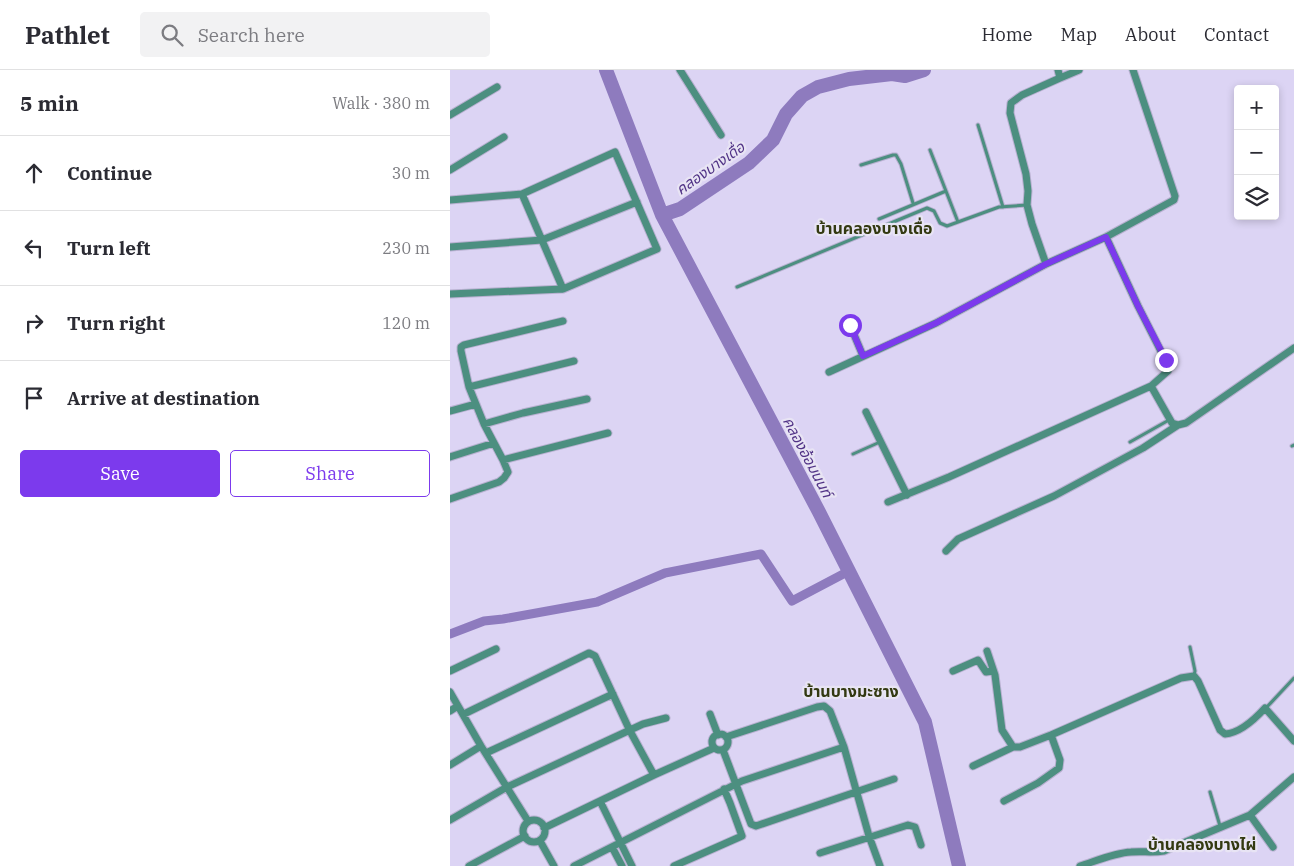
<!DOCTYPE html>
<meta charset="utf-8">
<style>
:root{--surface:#fff;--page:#f2f2f3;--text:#2b2b33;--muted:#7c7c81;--line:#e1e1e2;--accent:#7c3aed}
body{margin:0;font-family:"IBM Plex Serif","Noto Sans Thai",serif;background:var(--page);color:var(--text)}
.controls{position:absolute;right:15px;top:15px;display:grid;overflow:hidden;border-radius:5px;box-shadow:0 2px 8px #0003}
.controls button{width:45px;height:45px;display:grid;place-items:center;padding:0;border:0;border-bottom:1px solid var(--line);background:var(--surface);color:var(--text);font:25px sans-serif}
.stop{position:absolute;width:15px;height:15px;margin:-11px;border:4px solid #7c3aed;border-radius:50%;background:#fff}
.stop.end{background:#7c3aed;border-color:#fff;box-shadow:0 1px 5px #0008}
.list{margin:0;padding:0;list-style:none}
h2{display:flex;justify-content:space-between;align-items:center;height:65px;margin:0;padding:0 20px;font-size:21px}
h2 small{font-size:16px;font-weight:400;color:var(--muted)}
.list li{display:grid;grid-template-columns:32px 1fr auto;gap:15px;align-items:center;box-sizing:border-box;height:75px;padding:0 20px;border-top:1px solid var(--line)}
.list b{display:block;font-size:19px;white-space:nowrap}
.list em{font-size:16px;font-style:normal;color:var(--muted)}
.actions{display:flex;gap:10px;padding:15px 20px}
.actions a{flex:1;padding:11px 0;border:1px solid var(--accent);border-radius:5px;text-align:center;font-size:18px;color:var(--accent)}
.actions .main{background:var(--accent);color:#fff}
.icon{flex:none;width:28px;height:28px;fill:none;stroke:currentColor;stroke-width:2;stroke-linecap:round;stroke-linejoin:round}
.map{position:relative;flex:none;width:844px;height:796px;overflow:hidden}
header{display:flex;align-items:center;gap:30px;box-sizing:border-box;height:70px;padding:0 25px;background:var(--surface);border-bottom:1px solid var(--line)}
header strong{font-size:24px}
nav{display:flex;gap:28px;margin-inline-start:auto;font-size:18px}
.search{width:350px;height:45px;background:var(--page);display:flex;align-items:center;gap:12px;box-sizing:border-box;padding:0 18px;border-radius:5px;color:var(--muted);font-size:19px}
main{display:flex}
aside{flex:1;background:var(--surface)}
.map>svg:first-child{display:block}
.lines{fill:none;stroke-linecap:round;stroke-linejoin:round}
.canal{stroke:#8e7bbe;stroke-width:9}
.river{stroke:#8e7bbe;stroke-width:14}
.service-casing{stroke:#b8b0d0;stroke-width:5}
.minor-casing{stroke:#b8b0d0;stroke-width:9}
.service{stroke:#4c8f80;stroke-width:3}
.minor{stroke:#4c8f80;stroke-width:7}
.route{stroke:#7c3aed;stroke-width:6}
.labels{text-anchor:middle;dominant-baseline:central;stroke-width:4.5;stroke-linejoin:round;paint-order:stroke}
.water-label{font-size:15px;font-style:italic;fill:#513386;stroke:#e8e4f4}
.quarter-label{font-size:16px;font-weight:bold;fill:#333911;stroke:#e8e4f4}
</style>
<header>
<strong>Pathlet</strong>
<div class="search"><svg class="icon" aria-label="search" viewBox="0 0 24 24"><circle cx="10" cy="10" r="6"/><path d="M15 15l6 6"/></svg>Search here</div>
<nav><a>Home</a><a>Map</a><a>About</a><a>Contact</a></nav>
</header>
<main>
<aside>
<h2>5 min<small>Walk · 380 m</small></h2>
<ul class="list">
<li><svg class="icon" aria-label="ahead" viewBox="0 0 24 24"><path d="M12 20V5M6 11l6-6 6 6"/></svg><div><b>Continue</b></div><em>30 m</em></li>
<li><svg class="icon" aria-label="left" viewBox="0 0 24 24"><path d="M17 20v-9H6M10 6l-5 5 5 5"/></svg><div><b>Turn left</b></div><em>230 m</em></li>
<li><svg class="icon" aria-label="right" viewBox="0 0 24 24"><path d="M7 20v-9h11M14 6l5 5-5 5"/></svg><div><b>Turn right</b></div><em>120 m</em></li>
<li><svg class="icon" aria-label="arrive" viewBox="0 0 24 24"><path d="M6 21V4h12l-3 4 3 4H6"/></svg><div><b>Arrive at destination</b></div></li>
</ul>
<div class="actions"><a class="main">Save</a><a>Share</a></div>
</aside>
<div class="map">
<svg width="844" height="796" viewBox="0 0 844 796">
<rect width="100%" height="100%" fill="#dcd4f4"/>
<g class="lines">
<!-- canal -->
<path class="canal" d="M0,564l34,-13 19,-2 94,-17 68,-29 96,-19 31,47 57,-30"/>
<!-- river -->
<path class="river" d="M156,0l56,145 157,297 106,210 34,144
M212,145l18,-6 69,-46 24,-23 13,-26 16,-18 16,-9 31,-8 43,-5 13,2 19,-6"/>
<defs>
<path id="service" d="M528,55l25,82
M480,80l28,72
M411,95l32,-10h3l5,9 12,39
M429,149l67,-28
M287,217l190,-79 7,3 6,12 7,3 52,-19 28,-2
M680,372l39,-22
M842,376l2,-1
M403,384l27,-12
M740,577l5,24 -1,4
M816,638l28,-30
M760,722l10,34"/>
<path id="minor" d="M230,0l41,65
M610,8l19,-8
M0,45l47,-28
M0,100l54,-33
M72,124l41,95
M0,130l72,-6 93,-42 42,97 -94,40 -113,5
M656,167l32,69 30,59v6l-17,15 21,37 6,2 8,-2 108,-75
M0,177l92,-7 95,-38
M596,194l-14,-40 -5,-19 1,-14 -2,-17 -16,-61 1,-10 11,-8 38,-17 -2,-8
M400,255l13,31
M124,291l-105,26 15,37 19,36 105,-27
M379,302l107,-49 110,-59 60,-27 68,-37 1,-4 -42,-126
M19,317l-8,-36v-4l3,-2 99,-24
M0,341l26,-7
M416,342l41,83
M34,354l39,-11 64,-14
M0,387l44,-14
M0,429l49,-17 5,-4 4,-6 -5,-12
M438,432l61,-25 202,-91
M496,481l12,-12 96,-43 89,-48 35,-23
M537,581l8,24 7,55 11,17h7l31,-12 130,-57 13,-2 4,5 22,49 5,4c15,-1 30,-15 40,-26l29,33
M0,601l46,-22
M503,601l25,-11 8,12 7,-1
M0,622l31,54 47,75
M0,641l8,-5
M14,644l125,-61 6,3 35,75 24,44
M260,644l8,21
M262 672a8 8 0 1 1 16 0a8 8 0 1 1-16 0Z
M276,667l91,-30 7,-1 6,5 14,36 25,89 11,30
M273,680l28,74 5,2 138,-47
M36,683l127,-59
M0,695l31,-19
M523,696l40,-19
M150,731l32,65
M554,731l34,-18 21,-15 1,-8 -9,-25
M800,745l23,32
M0,750l57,-33 136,-63 23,-6
M73 761a11 11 0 1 1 22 0a11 11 0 1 1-22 0Z
M94,758l110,-53 60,-27
M90,771l14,25
M162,777l10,19
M370,783l88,-28 7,2 6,18
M19,796l56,-30
M124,796l168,-85 102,-34
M224,796l68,-30 -12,-33 -6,-14
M630,796c16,-5 34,-13 51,-14 12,-1 21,1 33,-1l86,-36 44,-38"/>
</defs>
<!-- service casing -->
<use href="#service" class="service-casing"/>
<!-- minor casing -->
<use href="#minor" class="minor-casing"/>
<!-- service -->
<use href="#service" class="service"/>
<!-- minor -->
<use href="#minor" class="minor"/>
</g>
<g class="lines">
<!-- route -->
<path class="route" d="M400,255l13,31 73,-33 110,-59 60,-27 32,69 28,54"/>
</g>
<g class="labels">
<!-- water labels -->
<g class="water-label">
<text transform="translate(260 98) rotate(-35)">คลองบางเดื่อ</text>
<text transform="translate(358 387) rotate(62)">คลองอ้อมนนท์</text>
</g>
<!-- quarter labels -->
<g class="quarter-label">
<text x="424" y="158">บ้านคลองบางเดื่อ</text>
<text x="401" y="621">บ้านบางมะซาง</text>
<text x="752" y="774">บ้านคลองบางไผ่</text>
</g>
</g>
</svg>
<div class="controls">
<button>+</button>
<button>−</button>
<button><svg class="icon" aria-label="layers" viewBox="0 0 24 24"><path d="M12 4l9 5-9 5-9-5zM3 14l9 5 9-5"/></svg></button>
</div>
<div class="stop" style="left:400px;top:255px"></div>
<div class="stop end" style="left:716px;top:290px"></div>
</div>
</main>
